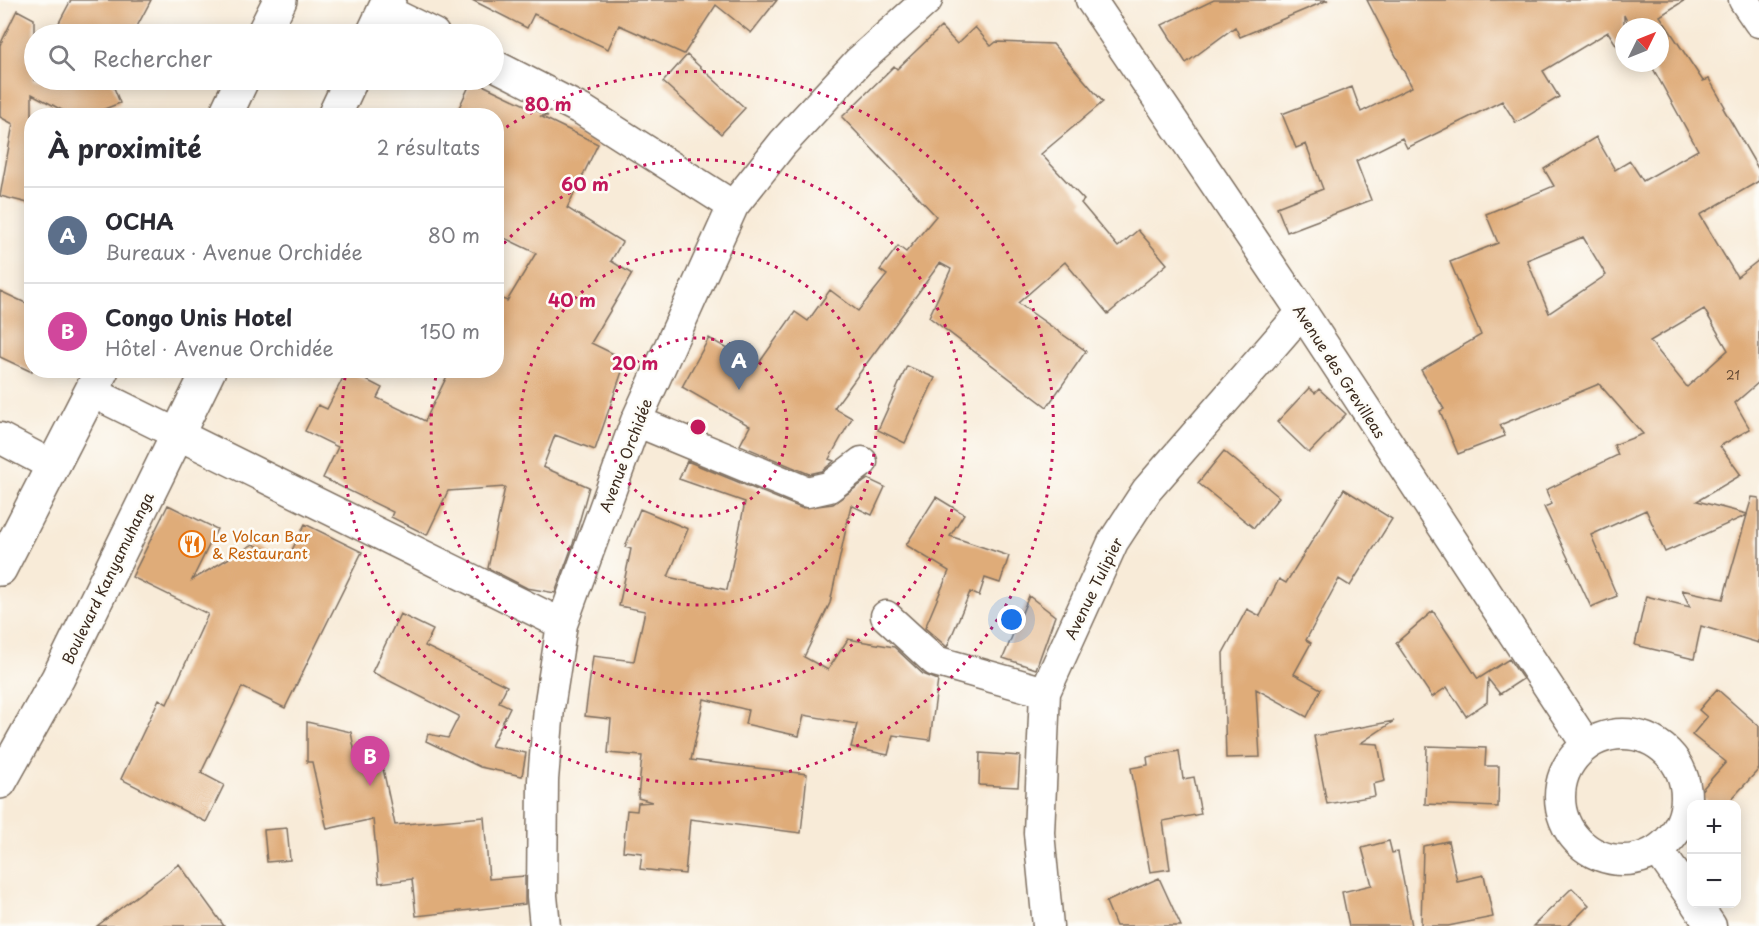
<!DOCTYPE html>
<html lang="fr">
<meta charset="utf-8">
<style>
:root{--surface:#fff;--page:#f2f2f3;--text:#2b2b33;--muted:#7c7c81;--line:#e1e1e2;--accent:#1f6fb2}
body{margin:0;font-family:"Playpen Sans",sans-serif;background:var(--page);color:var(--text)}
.controls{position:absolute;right:18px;bottom:18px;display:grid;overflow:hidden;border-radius:12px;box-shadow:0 3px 15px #0003}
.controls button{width:54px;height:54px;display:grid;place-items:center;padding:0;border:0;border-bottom:2px solid var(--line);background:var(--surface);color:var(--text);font:30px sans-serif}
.compass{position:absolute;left:1615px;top:18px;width:54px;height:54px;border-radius:50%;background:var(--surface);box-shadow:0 3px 15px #0003;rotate:47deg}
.you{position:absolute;left:1012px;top:620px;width:21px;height:21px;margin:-15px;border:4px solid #fff;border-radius:50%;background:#1a73e8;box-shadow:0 0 0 9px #1a73e833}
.badge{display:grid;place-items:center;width:39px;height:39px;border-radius:50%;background:var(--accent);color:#fff;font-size:20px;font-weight:700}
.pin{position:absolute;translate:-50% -50px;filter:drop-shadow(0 2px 3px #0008)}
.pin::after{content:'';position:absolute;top:32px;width:21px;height:18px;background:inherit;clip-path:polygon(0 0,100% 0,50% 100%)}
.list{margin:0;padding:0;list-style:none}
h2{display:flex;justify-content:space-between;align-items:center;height:78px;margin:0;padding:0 24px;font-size:26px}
h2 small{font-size:20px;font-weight:400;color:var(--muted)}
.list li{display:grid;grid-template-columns:39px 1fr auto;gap:18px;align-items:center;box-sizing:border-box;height:96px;padding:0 24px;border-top:2px solid var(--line)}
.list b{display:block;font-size:22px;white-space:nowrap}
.list p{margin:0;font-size:20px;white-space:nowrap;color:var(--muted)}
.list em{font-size:20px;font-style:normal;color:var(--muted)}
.icon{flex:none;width:33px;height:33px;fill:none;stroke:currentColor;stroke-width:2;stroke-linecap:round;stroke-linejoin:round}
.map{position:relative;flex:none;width:1759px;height:926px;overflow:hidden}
.search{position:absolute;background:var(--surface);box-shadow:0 3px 15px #0003;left:24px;top:24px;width:480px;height:66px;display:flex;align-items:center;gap:15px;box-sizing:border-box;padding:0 21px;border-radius:33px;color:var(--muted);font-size:22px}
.panel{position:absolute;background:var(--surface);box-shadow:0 3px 15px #0003;left:24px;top:108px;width:480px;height:270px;border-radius:24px}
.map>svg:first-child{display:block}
.building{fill:#dfac79;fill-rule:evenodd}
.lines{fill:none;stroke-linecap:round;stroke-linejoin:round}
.minor-casing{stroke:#7d6e5f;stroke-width:33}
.major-casing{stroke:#7d6e5f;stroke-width:36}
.minor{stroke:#fff;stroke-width:30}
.major{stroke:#fff;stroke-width:33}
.ring{fill:none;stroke:#c2185b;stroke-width:3;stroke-dasharray:3 6}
.labels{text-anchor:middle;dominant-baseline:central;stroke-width:5;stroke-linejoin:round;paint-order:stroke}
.number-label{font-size:12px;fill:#644a35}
.street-label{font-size:15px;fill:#3b2a1e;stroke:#fdfcf7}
.food-label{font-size:15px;fill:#c56008;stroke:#fdfcf7;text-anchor:start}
.centre{fill:#c2185b;stroke:#fdfcf7;stroke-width:3}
.ring-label{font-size:18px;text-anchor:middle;font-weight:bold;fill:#c2185b;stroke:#fdfcf7;stroke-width:5;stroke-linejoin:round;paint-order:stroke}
</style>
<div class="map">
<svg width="1759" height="926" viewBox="0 0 1759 926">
<rect width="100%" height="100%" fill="#fdfcf7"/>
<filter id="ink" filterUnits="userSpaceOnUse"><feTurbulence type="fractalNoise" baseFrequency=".0167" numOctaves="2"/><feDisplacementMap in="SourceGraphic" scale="12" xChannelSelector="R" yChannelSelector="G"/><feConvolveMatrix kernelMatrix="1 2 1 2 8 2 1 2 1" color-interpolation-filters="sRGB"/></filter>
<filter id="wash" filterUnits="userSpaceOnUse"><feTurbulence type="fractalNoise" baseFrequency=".008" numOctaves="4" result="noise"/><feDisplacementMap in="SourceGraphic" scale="24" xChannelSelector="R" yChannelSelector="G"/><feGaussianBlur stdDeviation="1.35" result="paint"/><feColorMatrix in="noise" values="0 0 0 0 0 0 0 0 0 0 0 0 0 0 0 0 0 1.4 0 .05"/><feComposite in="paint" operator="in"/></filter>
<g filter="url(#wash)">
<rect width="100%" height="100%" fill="#f8ebd8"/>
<g id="blocks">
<!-- building -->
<path class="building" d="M71,0h80l-18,34h-80z
M472,0h305l-26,33 -35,-28 -32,49 -65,-29 -11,24 -74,-35 -7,14z
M1214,0h114l-88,37 -5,-10 -49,36 -24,-38z
M1367,0h318l-25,16 43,65 6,-2 16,28 -2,1 36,62v11l-59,34 37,62 22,-17v122l-24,21 15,26 -30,17 21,29 -44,26 50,13 5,-17 7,1v145l-58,-17 -7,33 -59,-14 11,-49 44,11 -8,-17 41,9 24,-84 -82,37 -19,-42 -55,25 26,61 -26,11 -47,-100 8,-3 -6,-14 72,-35 -4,-10 29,-11 -44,-50 -99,41 5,11 -47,18 -18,-43 4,-2 -23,-39 60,-35 -31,-73 48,-19 -12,-29 68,-28 -10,-17 52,-32 19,33 15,-9 13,20 55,-31 -48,-87h10v-36h-30l-6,-12v42l-16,-25 -65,39 16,26 -43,26 -14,-22 -95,47 -5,-10 -46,23 15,39 -84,32 -10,-25 46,-18 -17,-45 -10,4 -14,-34 70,-27 9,25 51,-25zM1583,237l23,38 -57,38 -22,-53zM1704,309l24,41 -41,37 -37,-46z
M17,10l17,9v61h77l9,23 -21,8 -2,5h-24l-41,-22v110l-32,-8 13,-72 -13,-7v-72z
M941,27l16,17 18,-17 16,19 5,-4 57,2 50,58 -62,52 43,46 -3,3 37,44 20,-17 29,34 -59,50 -43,-52 -47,41 68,48 -39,56 -118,-90 22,-48 -11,-6 -106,145 18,10 -23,41 5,2 -12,10 -13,3 -69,-29 10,-19 -68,-39 27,-49 48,28 38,-54 13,9 22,-31 28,21 29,-36 -7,-5 18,-24 8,6 30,-36 -94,-99 52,-51 3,3z
M687,55l58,53 -24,26 -58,-52z
M472,80l76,36h-8l58,28 -31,64 55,34 -11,19 21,13 -41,69 35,17 -31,90 -40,-15 -12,32 46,20 -16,57 -18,49 -28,-5 -39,-20 17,-81 -57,4 -21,44 -36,-18 2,-5 -70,-34 15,-31 -33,-16 13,-26 9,4 20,-39 35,18 -5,10 48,23 25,-51h46v-74l11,5 29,-48 -40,-19v-118h-41z
M0,291l32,15v66l-32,-15z
M907,366l28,12 -30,65 -27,-13z
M1309,388l6,5 4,-4 27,25 -37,39 -32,-31z
M1224,451l55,46 -25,31 -56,-45z
M687,461l114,47 32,-4 35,-25 17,8 -13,28 -21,-10 -21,98 -26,54 24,13 20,-31 46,8 29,27 15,6 -8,60 -37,-5 -5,20 -37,-8 6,-23 -53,-9 -5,21 -54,-12 3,-14 -44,-11 -13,61 116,14 -6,59 -111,-14 -5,55 -45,-5 2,-16 -19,-2 4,-41 10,1 1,-8 14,-1 -14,-4 4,-42 -34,-3 3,-34 -26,-3 8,-60 41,5 11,-50 -26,-5 12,-57 -6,-2 15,-38 48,20 -20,48 59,13 18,-88 -66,-23z
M1344,489l48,30 -42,67 -11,-7 -33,61 5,3 -17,31 27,15 -14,28 -51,-28 4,68 -34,1 -3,-105 24,-44 13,7 19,-37 7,4z
M936,497l28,17 -14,22 59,20 -9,27 -15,-5 -6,18 -9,-4 -23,55 -22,-19 24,-57 -43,-26z
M168,505l49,24 -25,51 61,-36 34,16 18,-36 57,28 -77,156 -43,-21 -41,86 23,12 -18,37 -85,-43 38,-80 8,5 41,-90 -76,-37z
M1029,596l26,20 -19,53 -33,-11z
M1433,611l45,68 31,-20 14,20 -23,15 -12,-15 -1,23 -21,14 -19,-29 -15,10 -36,-54z
M400,614l33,16 -8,16 82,40 -8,16 11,5 -19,39 35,7 -4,23 -42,-9 -54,-26 2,-7 20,4 11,-22 -87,-44z
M1717,689l42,37v43l-32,35h-17l-12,-10 28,-32 -34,-27 15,-18 -8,-7z
M1394,721l-33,22 17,1 7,37 -12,3 2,12 -48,8 -13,-68z
M307,722l44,10 7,37 24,-5 13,61 89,-8 5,62 36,-3v28l-109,12 -4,-37 -33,4 -6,-64 -46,10 -15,-67h-5z
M1427,746l59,2 -1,18h14l-1,41 -73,-3z
M1179,751l4,28 11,-2 7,37 -38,7 7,48 -20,3 -19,-104 17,-3 -1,-8z
M980,753l40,3 -2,31 -39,-2z
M287,828l3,32 -23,2 -3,-32z
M1389,841l3,12 6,-1 14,74h-63l-7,-34 30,-7 -10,-37z
M1448,841l9,40 27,-6 9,42 -45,9h-27l2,-80z
M179,864l45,62h-127z
M1159,878l22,48h-65l-10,-24z
M1572,888l17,17 -21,21h-35z"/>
</g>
</g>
<g filter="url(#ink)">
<use href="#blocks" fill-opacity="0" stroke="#7d6e5f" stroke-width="1.5"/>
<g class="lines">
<defs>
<path id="minor" d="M1091,0l211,312 284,432
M1744,0l15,22
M385,10l49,24
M494,65l90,46 149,95
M92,392l470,232
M636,421l171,71 22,-5 33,-25
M0,438l53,28
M886,616l49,45 110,31
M1560 797a63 63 0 1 1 126 0a63 63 0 1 1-126 0Z
M1658,850l34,48
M1696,904l15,22
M545,926l-3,-30 1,-116 6,-72 13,-84 74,-203 97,-215 50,-63 75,-81 69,-62
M1048,926l-9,-93 6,-141 68,-150 34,-52 155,-178"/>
<path id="major" d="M263,34l17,-34
M373,34l16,-34
M225,116l17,-36
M334,116l17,-36
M0,569l102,-199
M0,782l58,-104 151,-308"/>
</defs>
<!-- minor casing -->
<use href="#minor" class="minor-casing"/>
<!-- major casing -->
<use href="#major" class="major-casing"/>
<!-- minor -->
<use href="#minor" class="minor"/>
<!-- major -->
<use href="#major" class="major"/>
</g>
</g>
<!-- distance rings -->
<g class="ring">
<circle cx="698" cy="427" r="89"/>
<circle cx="698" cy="427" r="178"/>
<path d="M498 250A267 267 0 1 1 437 371"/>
<path d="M499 132A356 356 0 1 1 346 371"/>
</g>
<!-- icons -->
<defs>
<symbol id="restaurant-ring" viewBox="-11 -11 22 22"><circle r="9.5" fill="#fdfcf7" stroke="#e8710a" stroke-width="1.5"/><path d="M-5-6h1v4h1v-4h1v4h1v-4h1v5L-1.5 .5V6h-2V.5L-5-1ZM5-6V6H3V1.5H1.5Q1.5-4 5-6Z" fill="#e8710a"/></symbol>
</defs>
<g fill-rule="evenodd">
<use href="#restaurant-ring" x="177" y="529" width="30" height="30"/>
</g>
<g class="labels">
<!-- number labels -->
<g class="number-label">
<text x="1733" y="375">21</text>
</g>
<!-- street labels -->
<g class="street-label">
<text transform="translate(1340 371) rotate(57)">Avenue des Grevilleas</text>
<text transform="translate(625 455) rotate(-69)">Avenue Orchidée</text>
<text transform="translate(107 578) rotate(-64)">Boulevard Kanyamuhanga</text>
<text transform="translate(1093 588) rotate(-64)">Avenue Tulipier</text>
</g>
<!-- food labels -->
<g class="food-label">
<text x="212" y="535">Le Volcan Bar<tspan x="212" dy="17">&amp; Restaurant</tspan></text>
</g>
</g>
<circle cx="698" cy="427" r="9" class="centre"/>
<g class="ring-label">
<text x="548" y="111">80 m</text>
<text x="585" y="191">60 m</text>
<text x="572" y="307">40 m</text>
<text x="635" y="370">20 m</text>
</g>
</svg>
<div class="controls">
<button>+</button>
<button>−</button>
</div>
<svg class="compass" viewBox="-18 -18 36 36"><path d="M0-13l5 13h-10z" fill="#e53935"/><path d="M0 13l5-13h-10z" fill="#7c7c81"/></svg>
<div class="you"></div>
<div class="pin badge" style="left:739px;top:390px;background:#5c6f8a">A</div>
<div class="pin badge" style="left:370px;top:786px;background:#d1479c">B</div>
<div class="search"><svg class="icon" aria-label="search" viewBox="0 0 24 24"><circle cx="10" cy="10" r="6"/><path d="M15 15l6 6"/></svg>Rechercher</div>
<section class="panel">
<h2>À proximité<small>2 résultats</small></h2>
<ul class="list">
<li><span class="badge" style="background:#5c6f8a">A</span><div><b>OCHA</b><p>Bureaux · Avenue Orchidée</p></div><em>80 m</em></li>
<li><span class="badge" style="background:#d1479c">B</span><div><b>Congo Unis Hotel</b><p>Hôtel · Avenue Orchidée</p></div><em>150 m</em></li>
</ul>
</section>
</div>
